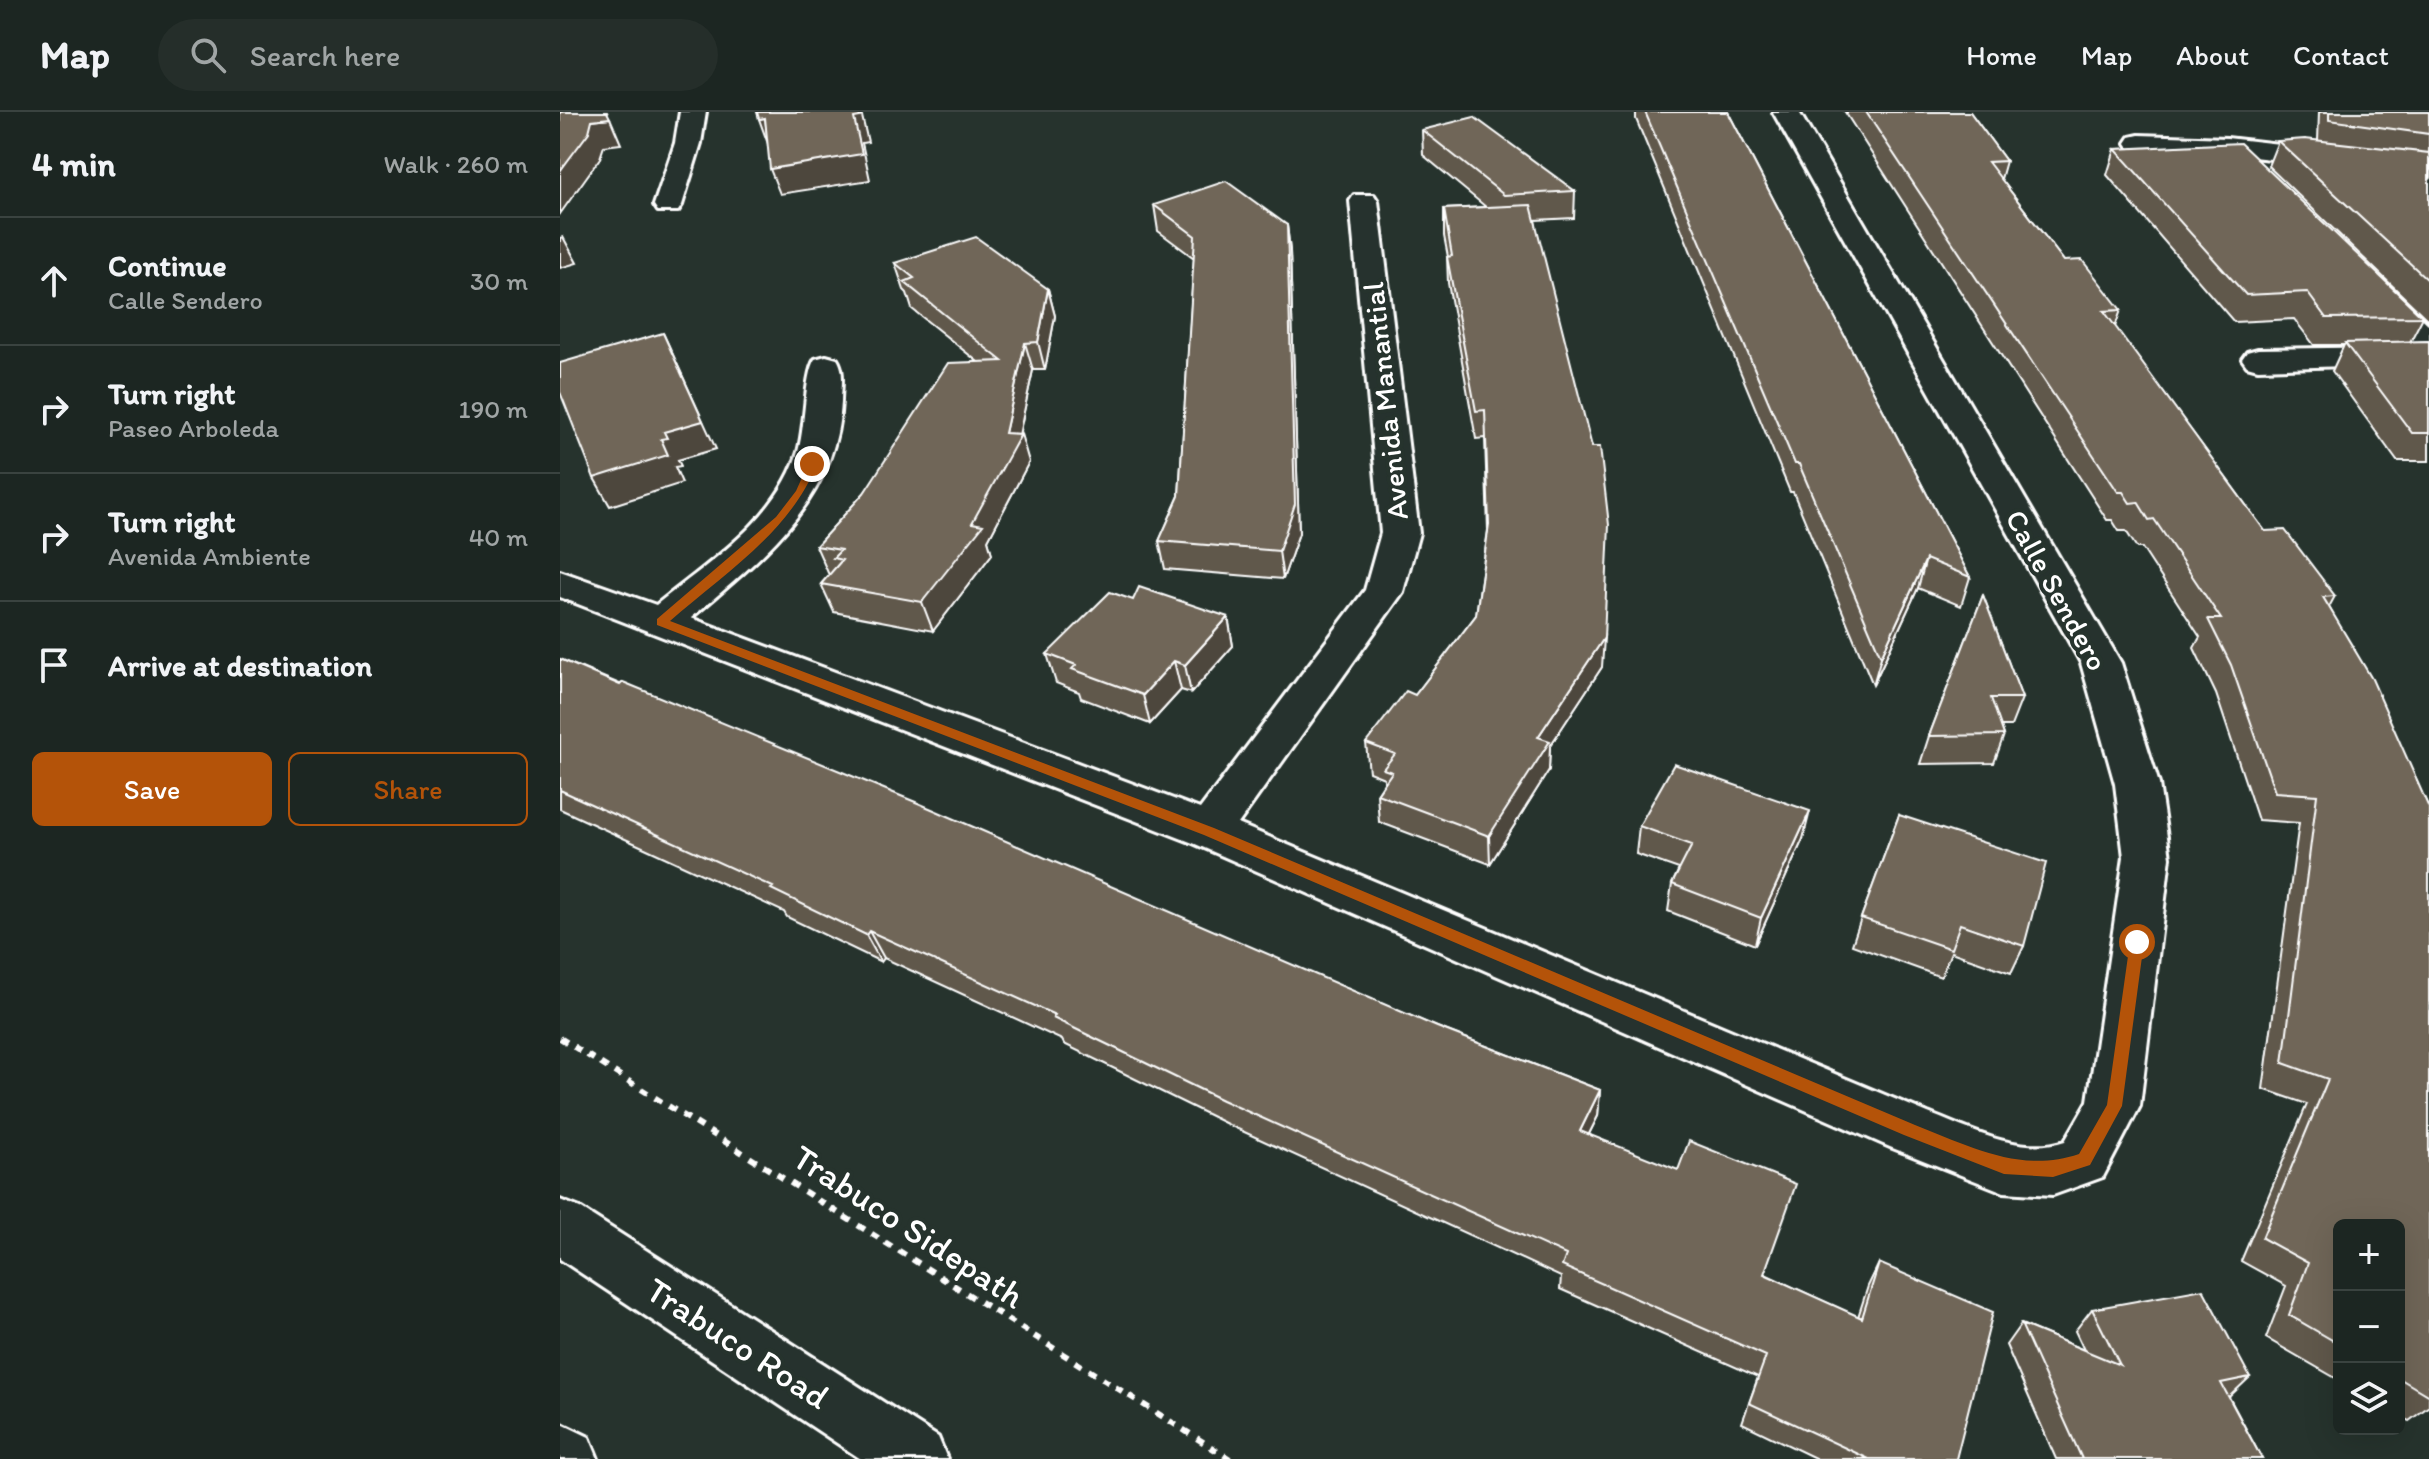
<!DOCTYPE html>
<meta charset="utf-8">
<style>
:root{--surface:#1c2622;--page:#252e2a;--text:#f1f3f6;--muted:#a0a5a5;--line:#3a4340;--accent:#b45309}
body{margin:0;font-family:Itim,sans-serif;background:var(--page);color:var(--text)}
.controls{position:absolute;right:24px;bottom:24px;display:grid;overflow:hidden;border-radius:12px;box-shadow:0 8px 32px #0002}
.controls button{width:72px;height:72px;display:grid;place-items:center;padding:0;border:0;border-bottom:2px solid var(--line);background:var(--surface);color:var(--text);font:40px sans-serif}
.stop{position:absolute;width:24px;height:24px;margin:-18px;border:6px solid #b45309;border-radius:50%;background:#fff}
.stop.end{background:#b45309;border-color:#fff;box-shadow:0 2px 8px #0008}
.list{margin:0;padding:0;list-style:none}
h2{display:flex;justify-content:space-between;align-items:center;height:104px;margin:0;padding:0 32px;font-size:34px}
h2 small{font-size:26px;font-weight:400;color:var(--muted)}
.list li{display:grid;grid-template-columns:52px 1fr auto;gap:24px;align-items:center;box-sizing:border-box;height:128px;padding:0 32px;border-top:2px solid var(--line)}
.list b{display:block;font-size:30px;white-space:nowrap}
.list p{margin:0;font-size:26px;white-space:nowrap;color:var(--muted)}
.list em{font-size:26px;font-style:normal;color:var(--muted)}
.actions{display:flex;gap:16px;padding:24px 32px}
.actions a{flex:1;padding:18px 0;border:2px solid var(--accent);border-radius:12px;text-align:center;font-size:28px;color:var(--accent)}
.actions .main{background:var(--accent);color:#fff}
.icon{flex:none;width:44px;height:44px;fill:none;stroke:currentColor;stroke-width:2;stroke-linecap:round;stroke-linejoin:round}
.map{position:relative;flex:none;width:1869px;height:1347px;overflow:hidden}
header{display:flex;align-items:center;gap:48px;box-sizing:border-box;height:112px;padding:0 40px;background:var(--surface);border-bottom:2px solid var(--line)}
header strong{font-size:38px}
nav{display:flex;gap:44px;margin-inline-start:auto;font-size:28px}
.search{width:560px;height:72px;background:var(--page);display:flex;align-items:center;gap:20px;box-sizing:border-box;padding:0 28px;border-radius:44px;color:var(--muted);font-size:30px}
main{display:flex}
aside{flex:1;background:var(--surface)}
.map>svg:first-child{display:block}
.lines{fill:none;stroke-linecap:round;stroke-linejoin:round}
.minor-casing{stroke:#fff;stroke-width:6}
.major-casing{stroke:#fff;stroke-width:6}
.path{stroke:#fff;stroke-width:6;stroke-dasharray:8 8;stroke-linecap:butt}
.minor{fill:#26332d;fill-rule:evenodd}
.major{fill:#26332d;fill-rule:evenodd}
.wall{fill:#60584c;stroke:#fff;stroke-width:2}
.shaded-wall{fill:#4e473e;stroke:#fff;stroke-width:2}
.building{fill:#706658;stroke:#fff;stroke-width:2}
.route{fill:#b45309}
.labels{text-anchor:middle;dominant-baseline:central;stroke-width:8;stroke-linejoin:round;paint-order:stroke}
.street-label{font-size:30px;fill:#fff;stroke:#26332d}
.near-street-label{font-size:36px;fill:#fff;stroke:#26332d}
</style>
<header>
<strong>Map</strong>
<div class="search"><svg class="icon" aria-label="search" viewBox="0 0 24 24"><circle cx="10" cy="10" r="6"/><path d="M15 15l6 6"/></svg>Search here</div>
<nav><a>Home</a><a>Map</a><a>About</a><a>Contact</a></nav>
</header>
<main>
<aside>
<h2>4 min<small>Walk · 260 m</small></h2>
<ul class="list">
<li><svg class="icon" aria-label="ahead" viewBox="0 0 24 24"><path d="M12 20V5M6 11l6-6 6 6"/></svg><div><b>Continue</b><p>Calle Sendero</p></div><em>30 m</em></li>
<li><svg class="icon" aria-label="right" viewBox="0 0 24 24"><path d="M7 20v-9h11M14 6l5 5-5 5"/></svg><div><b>Turn right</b><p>Paseo Arboleda</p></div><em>190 m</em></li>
<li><svg class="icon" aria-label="right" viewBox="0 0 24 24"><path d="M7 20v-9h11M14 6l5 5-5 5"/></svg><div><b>Turn right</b><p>Avenida Ambiente</p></div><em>40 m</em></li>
<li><svg class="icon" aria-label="arrive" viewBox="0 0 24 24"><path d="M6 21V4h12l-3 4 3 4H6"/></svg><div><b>Arrive at destination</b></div></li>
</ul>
<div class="actions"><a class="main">Save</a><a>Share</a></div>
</aside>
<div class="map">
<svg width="1869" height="1347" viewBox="0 0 1869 1347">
<rect width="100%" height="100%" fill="#26332d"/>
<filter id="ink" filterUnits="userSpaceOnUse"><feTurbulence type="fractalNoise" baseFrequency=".0125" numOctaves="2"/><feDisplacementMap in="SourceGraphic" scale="16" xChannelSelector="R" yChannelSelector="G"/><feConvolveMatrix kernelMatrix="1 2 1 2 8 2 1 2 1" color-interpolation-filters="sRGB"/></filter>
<g filter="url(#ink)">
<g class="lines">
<defs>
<path id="minor" d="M120,0h26l-5,31 -19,62 -4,6h-20l-4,-6 21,-62z
M1213,0h26l322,551 38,121 11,73 -30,249 -37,71 -50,18 -49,-3 -114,-45 -697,-304 -633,-246v-26l96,34c53,-43 118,-83 141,-150 9,-25 7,-80 18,-96l11,-3 11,3c8,12 4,28 4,42 -4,100 -81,158 -150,217l509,191 165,-219 16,-57 -31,-332 4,-6h20l4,6 41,332 -16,59 -165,232 690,289c42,16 92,43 137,28l23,-40 36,-244 -9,-73 -34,-121z
M1579,23l88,3 202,23v16l-202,-23 -97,-5 -4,-6 4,-6z
M1813,167l11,3 45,43v27l-11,-3 -56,-55 -4,-6 4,-6z
M1836,235l11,3 5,7 -5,7 -149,5 -11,-3 -5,-7 5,-7 11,-3z"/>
<path id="major" d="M0,1088l20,8 358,229 9,22h-86l-301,-200z
M0,1311l29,14 9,22h-38z"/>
</defs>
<!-- minor casing -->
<use href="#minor" class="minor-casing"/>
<!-- major casing -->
<use href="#major" class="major-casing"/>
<!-- path -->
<path class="path" d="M0,926l670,421"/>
<!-- minor -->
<use href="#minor" class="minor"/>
<!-- major -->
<use href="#major" class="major"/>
</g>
<!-- wall -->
<path class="wall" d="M1076,0h92l242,465 -9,29 -43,-18 -45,97 -80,-193h-3l-154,-373z
M1285,0h125l36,49 -5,18 63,82 57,49 -6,17 150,204 70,65 -6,11 100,201v598l-20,15 -10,-6v-190h-60v155l-73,-42 20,-52 -45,-25 66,-157 -44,-15 36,-266 -41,-3 -42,-126 -22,-46 6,-11 -58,-89h-5l-11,-17h-7l-7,-11h-5z
M1759,0h110v209l-161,-155 10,-25h40z
M862,18l153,61 -1,27 -39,2 67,447 -52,79 -1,24 -59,94 -111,-42 -2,-28 7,-11v-5l-15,-6 -3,-29 49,-48 61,-80 12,-85 -3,-92 -9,1 -28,-156 -1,-26h1l-4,-21v-27l42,-2 -63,-52z
M1555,37l308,168 -13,25 19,-1v120h-32l-65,-90 12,-26h-30l-20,-26 -60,3 -127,-147z
M594,93l133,20 3,26 9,282 -16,46 -118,-10 -6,-28 20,-45 15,-238 -36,-27z
M335,151l153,26 7,27 -10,54h-12l-14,64 10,28 -41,78 4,14 -59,77 -99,-19 -13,-28 8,-9 -13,-29 48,-53 114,-131 -66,-53 -5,-16 -3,-3z
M1423,483l39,103 -11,28h-10l3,9 -10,28 -74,1 9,-28z
M573,488l95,17 5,29 -42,47 -10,-3 -31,34 -69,-26 -2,-6 -23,-9 -9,-29z
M0,547l877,368 163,63 -2,26 -9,18 176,140 93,43 10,-31 11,-23 77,196h-139l-75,-36 16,-46 -198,-88 1,-12 -332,-152 -165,-81 -2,-4 -178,-82 -3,4 -94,-45 -3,-5 -224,-103z
M1339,703l125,131 -13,27 -60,-21 -10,25 -89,-32 9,-27z
M1079,714l164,13 -48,106 -87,-34 4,-27 7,-15 -43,-15z
M1532,1197l158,68 -21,20 33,62h-206l-50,-114 15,-21 63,26 -9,-19z"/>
<!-- shaded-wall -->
<path class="shaded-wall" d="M299,0h2l7,30 -6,1 8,37 -90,14 -10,-25 84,-51z
M50,6l11,26 -17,2 -4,12 -40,56v-43l32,-51z
M205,6l3,26 -9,-25z
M727,113l3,26 9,282 -16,46 -4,-28z
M3,125l14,26 -17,5v-30z
M488,177l7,27 -10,54 -7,-28z
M103,221l53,116 -38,11 3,6 -6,1 7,16 -72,23 -16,-28 67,-39z
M465,231l8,27 -15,70 3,-6 8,28 -41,78 4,14 -59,77 -11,-29 50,-79 33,-90z
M1366,447l-8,29 -45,97 8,-28z
M668,505l5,29 -42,47 -6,-28z
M1044,526l-2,29 -52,79 -1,24 -59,94 -1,-28 49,-99z
M614,549l7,29 -31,34 -7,-29z
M1250,699l-7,28 -48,106 6,-27z
M309,819l15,27 -3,4 -15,-27z
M1040,978l-2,26 -20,40 2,-25z"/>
<!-- building -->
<path class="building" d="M0,0h47l3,6 -18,2 -3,12 -29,39z
M197,0h102l1,5 -6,1 8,36 -92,15 -5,-51 -6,1z
M1085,0h83l242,465 -44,-18 -45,98 -82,-193h-4z
M1306,0h104l36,49 -18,1 76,99 18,-1 39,50 -17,1 161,220 20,-1 50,66 -12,1 49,82 57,129v588l-30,-18v-153h-60v119l-50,-29 19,-52 -46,-25 66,-159 -45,-16 34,-268 -42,-3 -44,-127 -23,-46h13l-67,-100 -5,1 -11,-18 -8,1 -7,-11h-5z
M1769,0h100v22l-100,-14z
M914,5l101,74 -71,4 -82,-65z
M1745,27l124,14v128l-151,-140z
M1680,31l183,174 -97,1 -19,-26 -61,3 -131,-146z
M666,69l61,44 8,279 -16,47 -120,-10 20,-45 16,-260 -41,-31z
M971,93l61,242h8l9,78 -5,113 -66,99 12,4 -61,95 -112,-42 15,-22 -9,-3 12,-15 -29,-11 40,-52 9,4 61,-80 13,-90 -4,-115 -9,1 -29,-154 5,-1 -8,-47z
M416,125l72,52 -10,53 -13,1 -20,90 16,1 -49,89 11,2 -61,77 -101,-18 21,-24 -9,-2 8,-8 -25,-4 48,-53 84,-130 54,-2 -98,-79 10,-4 -19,-15z
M103,221l40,88 -39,11 3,6 -6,1 7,16 -74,23 -34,-86v-29z
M1869,229v92h-17l-67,-90z
M579,475l89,30 -43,48 -11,-4 -31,34 -71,-26 4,-4 -29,-11 63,-62 23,8z
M1423,483l39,103h-31l13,37 -75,1z
M0,547l60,26 3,-3 295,121 519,224 163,63 -20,41 98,39 11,-29 107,43 -32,90 98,44 17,-55 114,49 -37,147h-87l-120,-56 17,-47 -204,-90 4,-11 -344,-155 -169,-82 2,-3 -186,-84 -3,4 -95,-46 2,-2 -213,-97z
M1114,652l136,47 -49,107 -89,-34 20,-39 -53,-19z
M1339,703l147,48 -22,83 -64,-22 -9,25 -90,-31z
M1643,1177l47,88 -29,6 41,76h-180l-61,-135 99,41 -28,-56z"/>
</g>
<!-- route -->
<path class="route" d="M249,350l8,2c-27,68 -93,110 -147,157l544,207 701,297c54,21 106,49 164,29l28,-49 23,-163 7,-5 7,5 -22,164 -32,59 -37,12 -49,-3 -100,-39 -700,-300 -547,-210v-6l119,-102 20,-26z"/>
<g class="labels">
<!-- street labels -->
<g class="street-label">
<text transform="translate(825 289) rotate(-96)">Avenida Manantial</text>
<text transform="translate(1497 478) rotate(61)">Calle Sendero</text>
</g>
<!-- near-street labels -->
<g class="near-street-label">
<text transform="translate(349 1114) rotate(33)">Trabuco Sidepath</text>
<text transform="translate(178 1231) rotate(33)">Trabuco Road</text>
</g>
</g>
</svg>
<div class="controls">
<button>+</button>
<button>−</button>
<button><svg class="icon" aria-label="layers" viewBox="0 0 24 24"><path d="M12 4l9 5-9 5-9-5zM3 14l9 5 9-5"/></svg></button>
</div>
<div class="stop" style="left:1577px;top:830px"></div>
<div class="stop end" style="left:252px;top:352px"></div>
</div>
</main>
